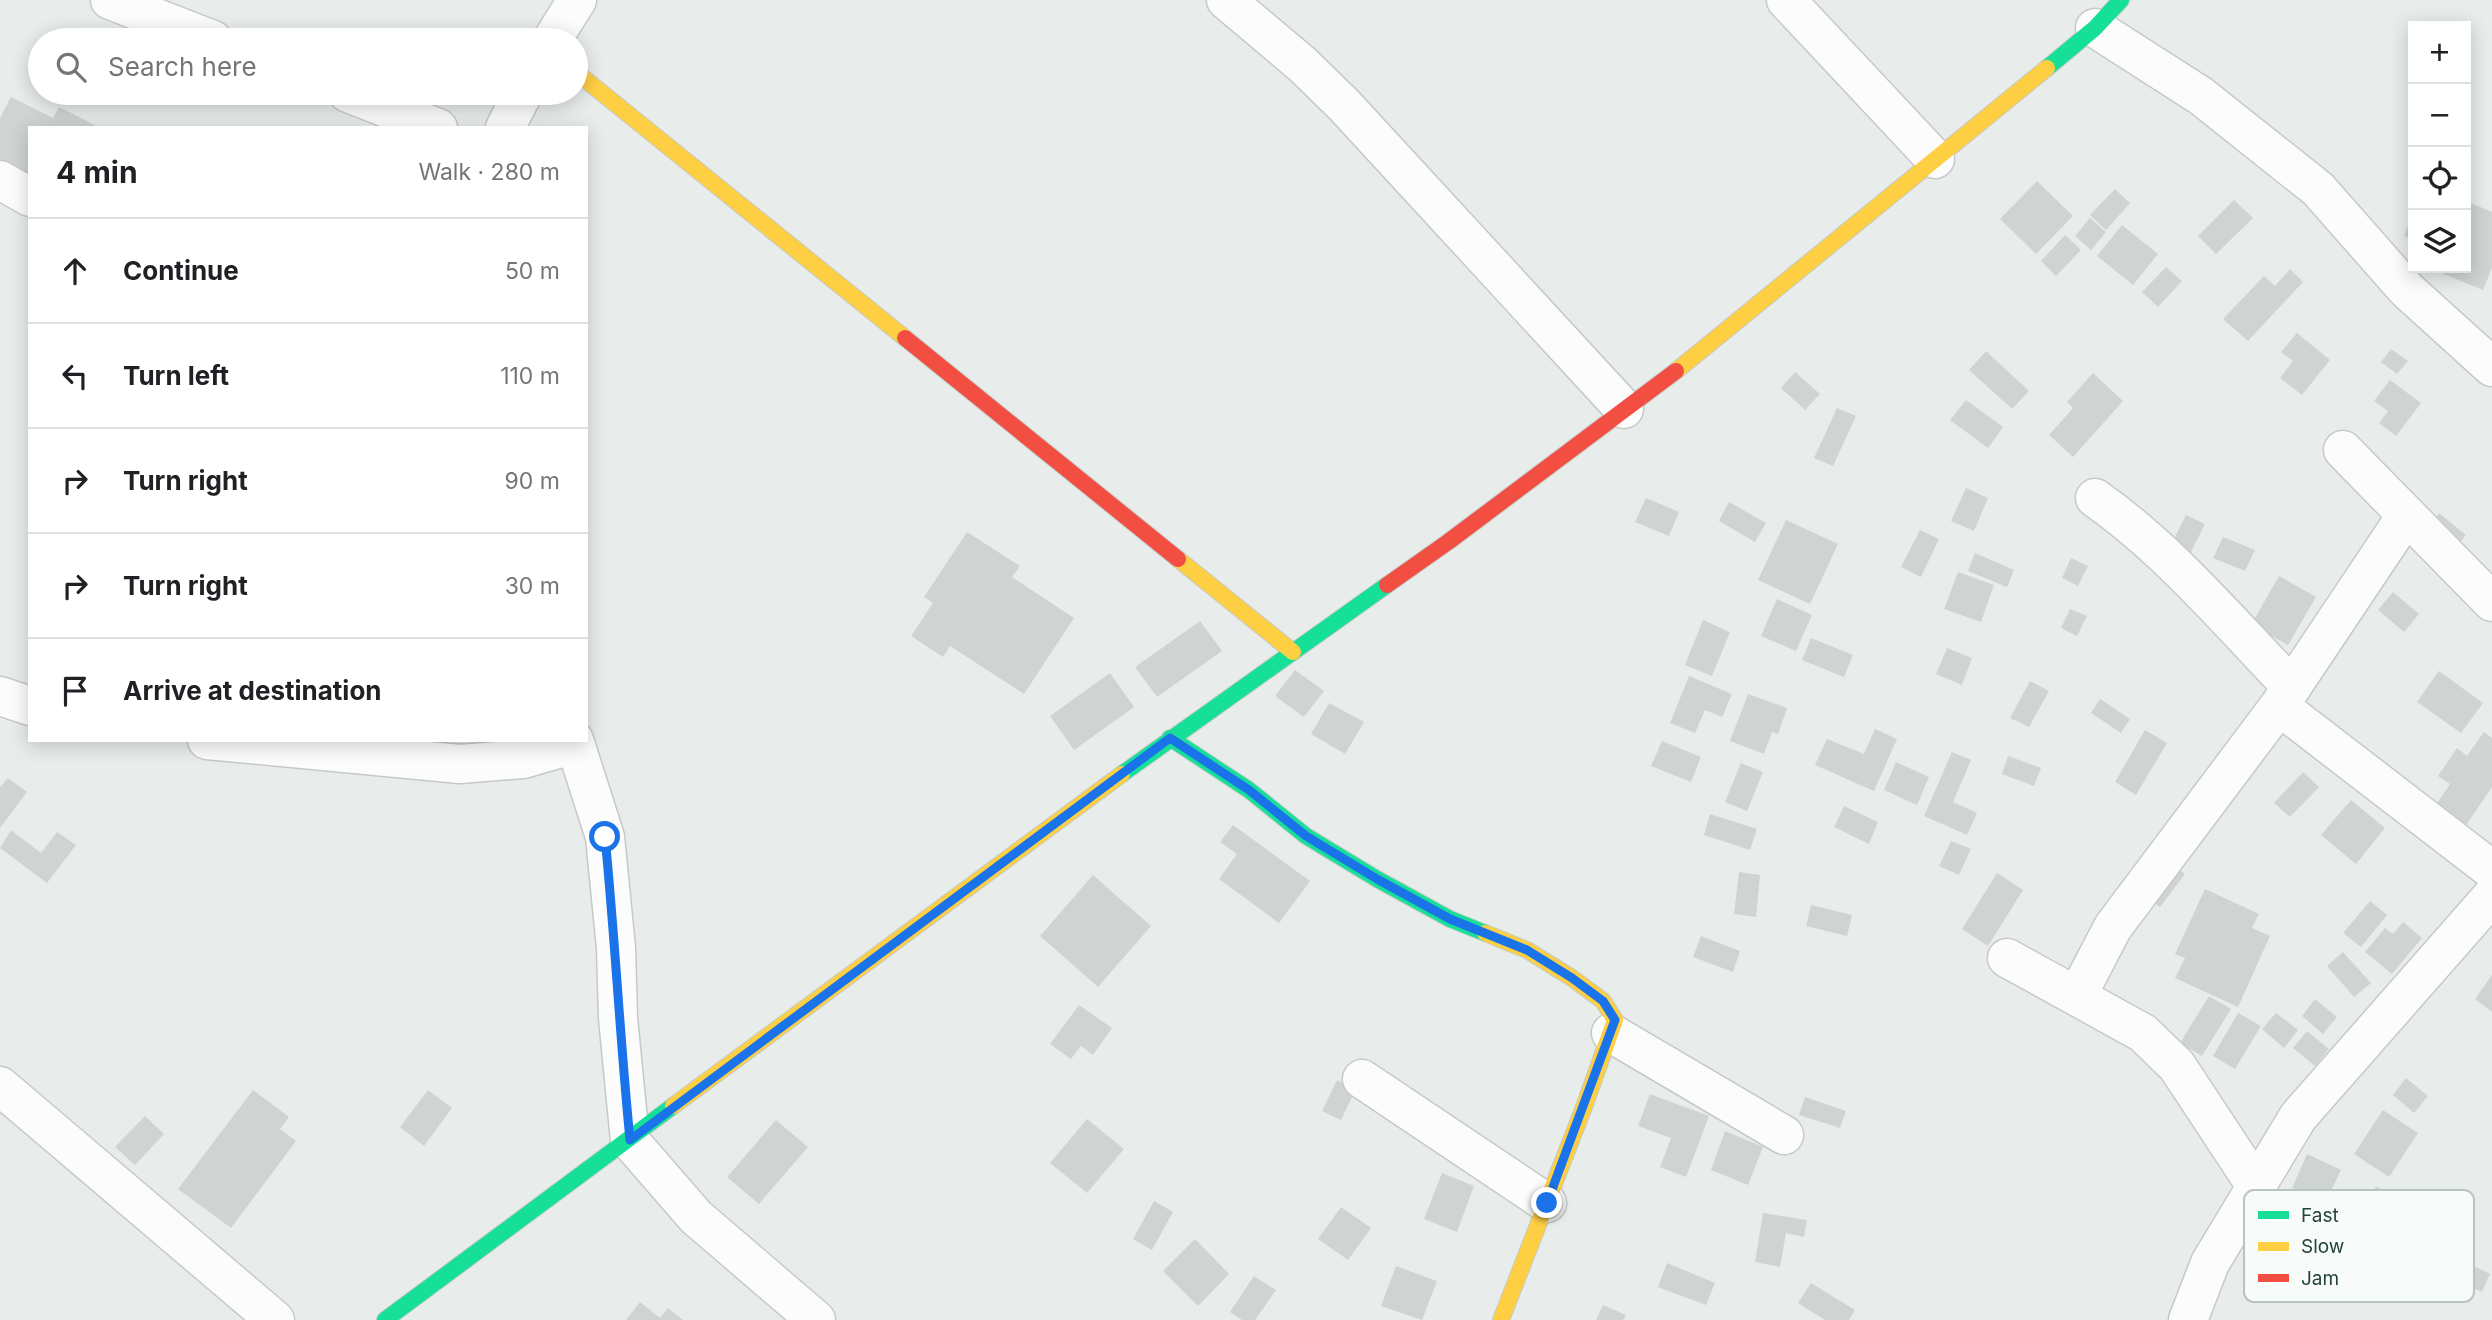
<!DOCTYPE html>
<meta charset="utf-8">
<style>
:root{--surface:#fff;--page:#f2f2f2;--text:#202124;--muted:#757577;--line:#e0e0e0}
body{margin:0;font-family:Inter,sans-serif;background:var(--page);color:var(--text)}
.controls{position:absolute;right:21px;top:21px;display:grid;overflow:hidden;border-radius:0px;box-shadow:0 4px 18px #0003}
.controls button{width:63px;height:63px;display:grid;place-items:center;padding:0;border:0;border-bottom:2px solid var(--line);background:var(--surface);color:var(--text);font:35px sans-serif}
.stop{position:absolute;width:21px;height:21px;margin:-16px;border:5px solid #1a73e8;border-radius:50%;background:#fff}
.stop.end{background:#1a73e8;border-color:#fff;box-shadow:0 2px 7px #0008}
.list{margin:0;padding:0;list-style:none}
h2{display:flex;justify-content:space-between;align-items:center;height:91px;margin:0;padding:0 28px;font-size:30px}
h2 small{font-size:23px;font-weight:400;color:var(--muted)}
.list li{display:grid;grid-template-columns:46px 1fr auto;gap:21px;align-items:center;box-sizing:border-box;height:105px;padding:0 28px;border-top:2px solid var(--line)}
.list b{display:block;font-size:26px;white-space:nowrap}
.list em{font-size:23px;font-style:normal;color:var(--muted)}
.icon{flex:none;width:38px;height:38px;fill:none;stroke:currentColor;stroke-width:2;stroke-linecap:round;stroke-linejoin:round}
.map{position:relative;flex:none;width:2492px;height:1320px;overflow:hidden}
.search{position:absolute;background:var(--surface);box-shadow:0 4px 18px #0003;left:28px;top:28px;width:560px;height:77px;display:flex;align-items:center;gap:18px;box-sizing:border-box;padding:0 24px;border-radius:38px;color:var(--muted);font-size:26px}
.panel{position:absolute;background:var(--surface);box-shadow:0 4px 18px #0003;left:28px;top:126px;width:560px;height:616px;border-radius:0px}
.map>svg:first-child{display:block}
.building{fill:#cfd4d2}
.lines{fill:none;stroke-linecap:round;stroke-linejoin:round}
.street-casing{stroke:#c5cac8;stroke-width:41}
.fast-casing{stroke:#c3cbc8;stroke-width:18}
.slow-casing{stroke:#c3cbc8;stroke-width:18}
.jam-casing{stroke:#c3cbc8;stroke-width:18}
.street{stroke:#fcfcfc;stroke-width:38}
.fast{stroke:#16e098;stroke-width:16}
.slow{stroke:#ffcf43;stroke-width:16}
.jam{stroke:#f24e42;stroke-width:16}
.route{stroke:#1a73e8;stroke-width:9}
.key{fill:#f7fbf9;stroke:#b8c4c0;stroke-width:2}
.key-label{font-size:19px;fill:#24423a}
</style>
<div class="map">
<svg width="2492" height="1320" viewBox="0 0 2492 1320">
<rect width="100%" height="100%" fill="#e8edeb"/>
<!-- building -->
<path class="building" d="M11,97l42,21 6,-11 36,18 -1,3h-64v51l-30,-16v-45z
M2037,181l36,35 -37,38 -36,-35z
M2115,189l15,14 -24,27 -16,-15z
M2234,200l19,18 -37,36 -18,-18z
M2466,201l26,11v56l-9,22 -54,-22h37z
M2413,213v27l-9,-4z
M2090,218l16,14 -15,18 -16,-14z
M2122,225l36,29 -25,31 -36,-29z
M2065,235l16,15 -25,26 -15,-15z
M2166,267l16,14 -24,26 -16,-15z
M2290,269l13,13 -55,59 -25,-22 41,-43 11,10z
M2297,333l33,27 -28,35 -22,-17 13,-17 -12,-9z
M2391,349l17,12 -11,13 -16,-12z
M1986,351l43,40 -17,18 -43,-39z
M1795,372l25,22 -15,16 -24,-22z
M2093,373l30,28 -50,56 -24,-22 24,-27 -6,-6z
M2390,380l31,23 -25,33 -17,-13 9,-12 -14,-10z
M1966,400l37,27 -15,21 -38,-28z
M1837,408l19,8 -23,50 -19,-8z
M1966,488l22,10 -14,33 -23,-10z
M1646,498l33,14 -10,24 -34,-14z
M1729,502l37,21 -11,19 -36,-21z
M2439,513l27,22 -15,18 -26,-22z
M2186,515l19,9 -16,32 -19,-9z
M1786,520l52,24 -28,60 -52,-24z
M1920,530l19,9 -18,38 -20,-10z
M967,532l53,34 -8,11 62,41 -50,76 -74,-48 -7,11 -32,-21 22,-33 -9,-6z
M2223,537l32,13 -10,21 -32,-13z
M1975,553l39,17 -7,17 -39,-16z
M2071,558l17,8 -10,20 -16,-8z
M1958,572l36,13 -13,37 -37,-13z
M2279,576l37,21 -28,48 -37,-20z
M2393,592l26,22 -15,18 -26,-22z
M1777,599l35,16 -16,36 -35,-15z
M2070,609l17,7 -10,20 -16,-8z
M1703,620l27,12 -18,44 -27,-11z
M1200,621l22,30 -65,46 -22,-30z
M1811,638l42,17 -9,22 -42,-17z
M1947,648l25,10 -10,27 -26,-11z
M1295,670l29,21 -20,26 -29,-21z
M2439,671l44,32 -22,30 -44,-31z
M1110,673l24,34 -60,43 -24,-34z
M1689,676l43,18 -10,23 -17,-7 -10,23 -25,-10z
M2030,681l19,10 -20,36 -19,-9z
M1748,694l39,14 -9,26 -6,-2 -8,22 -34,-13z
M2100,699l30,20 -9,14 -30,-20z
M1329,703l35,19 -19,32 -34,-20z
M1875,729l22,10 -23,52 -59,-26 12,-26 37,15z
M2145,730l22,13 -31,52 -21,-13z
M2484,732l8,6v49l-26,38 -30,-20 14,-21 -12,-8 19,-28 10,8z
M1662,741l39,16 -10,25 -40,-16z
M1952,752l19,8 -18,42 24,11 -10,22 -43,-19z
M2008,756l33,12 -7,18 -32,-12z
M1896,762l33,15 -12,28 -33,-15z
M1741,763l22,9 -16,39 -22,-9z
M2303,772l16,15 -29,30 -16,-14z
M8,778l19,14 -27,36v-41z
M2351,800l34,28 -29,36 -35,-29z
M1844,806l34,16 -9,22 -35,-17z
M1710,814l47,15 -7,21 -46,-15z
M1233,825l77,56 -31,42 -60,-44 18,-25 -17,-12z
M11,830l30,23 16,-21 19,13 -29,38 -47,-35z
M1951,841l20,8 -12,26 -20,-9z
M2168,861l17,13 -25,33 -18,-14z
M1739,872l21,3 -4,42 -22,-3z
M1997,873l26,17 -35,56 -26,-17z
M1093,875l58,51 -53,61 -58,-51z
M2205,889l54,25 -7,14 18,8 -32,71 -63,-29 10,-20 -10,-4z
M2370,901l17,14 -26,32 -18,-14z
M1811,905l41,10 -5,21 -41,-10z
M2403,922l19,16 -30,36 -27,-22 20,-24 8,6z
M1701,936l39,15 -7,21 -40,-15z
M2343,952l28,31 -17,14 -27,-31z
M2492,975v37l-17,-13z
M2209,996l22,13 -29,47 -22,-13z
M2315,999l22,18 -14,17 -21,-18z
M1079,1005l33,23 -19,27 -12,-9 -10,13 -21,-15z
M2238,1013l23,13 -26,43 -22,-13z
M2276,1013l22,17 -14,18 -22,-19z
M2307,1031l22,18 -14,17 -22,-18z
M2406,1078l22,18 -14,17 -21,-18z
M1337,1080l19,9 -15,31 -19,-9z
M253,1090l36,27 -9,12 16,12 -65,87 -53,-39z
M428,1090l24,18 -28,38 -24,-19z
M1650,1094l59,22 -23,61 -26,-10 11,-29 -33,-12z
M1805,1097l41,14 -6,17 -41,-13z
M2383,1110l35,23 -29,44 -35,-23z
M145,1116l19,18 -29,31 -20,-18z
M1087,1119l37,30 -37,44 -37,-30z
M776,1120l32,27 -49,57 -32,-27z
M1725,1131l38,16 -15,38 -37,-15z
M2307,1154l34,16 -16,33 -33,-15z
M1442,1173l32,13 -17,46 -33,-13z
M2376,1186l37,22 -11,18 -36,-20z
M1154,1201l19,11 -21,38 -19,-11z
M1341,1207l30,21 -23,32 -30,-21z
M1763,1213l44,7 -3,17 -18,-4 -6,34 -25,-5z
M1195,1239l34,35 -31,32 -35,-35z
M2265,1248l35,14 -16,41 -35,-13z
M2440,1249l50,25 -8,18 -51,-24z
M1667,1263l48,20 -9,22 -48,-18z
M1396,1266l41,15 -15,39 -41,-14z
M1254,1276l22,14 -21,30h-13l-12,-8z
M1811,1283l44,27 -6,10h-24l-27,-17z
M640,1302l20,16 8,-10 15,12h-57z
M1603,1305l23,10 -3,5h-27z"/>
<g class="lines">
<defs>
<path id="street" d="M110,0l103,40
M1226,0l76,64 42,41 280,304
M1786,0l149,159
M2095,28l106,68 117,93 89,101 85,77
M552,40l25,-40
M348,93l90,35
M505,128l18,-35
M0,180l30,17
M2343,450l149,152
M2095,498c74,52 134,124 197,189
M0,696l30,10
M2279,706l213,164
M207,740l253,24 63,-5 52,-15
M574,740l31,97 11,111 2,70 12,123 66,76 120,103
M2007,958l136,75 34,33 79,120
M2077,996l36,-69 166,-221 127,-190
M1611,1033l173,102
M1362,1079l185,124
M0,1086l275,234
M2188,1320l22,-57 88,-146 194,-221"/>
<path id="fast" d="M2047,68l48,-40 26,-28
M1170,738l79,52 57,46 71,43 73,40 35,14
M1122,774l265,-189
M385,1320l288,-214"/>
<path id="slow" d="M576,72l329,266
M1676,371l371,-303
M1178,559l115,93
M1485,933l42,17 45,28 31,23 12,19 -31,87 -83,213
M673,1106l449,-332"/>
<path id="jam" d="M905,338l273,221
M1387,585l61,-43 228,-171"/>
</defs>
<!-- street casing -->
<use href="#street" class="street-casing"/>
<!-- fast casing -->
<use href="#fast" class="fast-casing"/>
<!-- slow casing -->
<use href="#slow" class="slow-casing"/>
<!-- jam casing -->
<use href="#jam" class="jam-casing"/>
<!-- street -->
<use href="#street" class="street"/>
<!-- fast -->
<use href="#fast" class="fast"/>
<!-- slow -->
<use href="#slow" class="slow"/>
<!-- jam -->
<use href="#jam" class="jam"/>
</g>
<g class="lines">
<!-- route -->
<path class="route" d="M605,837c10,101 15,202 25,303l540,-402 79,52 57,46 71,43 73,40 77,31 45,28 31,23 12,19 -68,183"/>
</g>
<!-- legend -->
<rect x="2244" y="1190" width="230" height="112" rx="10" class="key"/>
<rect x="2258" y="1211" width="31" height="8" fill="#16e098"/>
<rect x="2258" y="1242" width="31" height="9" fill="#ffcf43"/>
<rect x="2258" y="1274" width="31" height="8" fill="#f24e42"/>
<g class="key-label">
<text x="2301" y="1222">Fast</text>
<text x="2301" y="1253">Slow</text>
<text x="2301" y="1285">Jam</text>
</g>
</svg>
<div class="controls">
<button>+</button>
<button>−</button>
<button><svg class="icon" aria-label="locate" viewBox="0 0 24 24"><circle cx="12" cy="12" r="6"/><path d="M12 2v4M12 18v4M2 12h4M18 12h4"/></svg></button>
<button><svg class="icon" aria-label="layers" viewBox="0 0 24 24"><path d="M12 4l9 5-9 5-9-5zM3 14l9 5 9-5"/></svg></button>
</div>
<div class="stop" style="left:605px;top:837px"></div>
<div class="stop end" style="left:1547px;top:1203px"></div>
<div class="search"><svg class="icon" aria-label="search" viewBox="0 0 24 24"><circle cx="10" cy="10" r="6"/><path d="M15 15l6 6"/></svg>Search here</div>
<section class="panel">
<h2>4 min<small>Walk · 280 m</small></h2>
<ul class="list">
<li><svg class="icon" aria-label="ahead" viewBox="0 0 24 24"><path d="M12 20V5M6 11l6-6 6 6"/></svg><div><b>Continue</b></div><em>50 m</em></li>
<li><svg class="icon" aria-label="left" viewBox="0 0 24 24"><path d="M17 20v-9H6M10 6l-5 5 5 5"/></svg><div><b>Turn left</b></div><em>110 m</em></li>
<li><svg class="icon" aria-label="right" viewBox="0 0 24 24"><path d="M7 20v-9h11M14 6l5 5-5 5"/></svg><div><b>Turn right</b></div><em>90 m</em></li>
<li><svg class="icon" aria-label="right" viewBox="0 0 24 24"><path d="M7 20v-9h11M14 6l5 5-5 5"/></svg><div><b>Turn right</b></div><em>30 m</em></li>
<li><svg class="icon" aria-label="arrive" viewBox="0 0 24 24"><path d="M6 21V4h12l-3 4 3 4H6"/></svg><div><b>Arrive at destination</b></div></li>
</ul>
</section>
</div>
